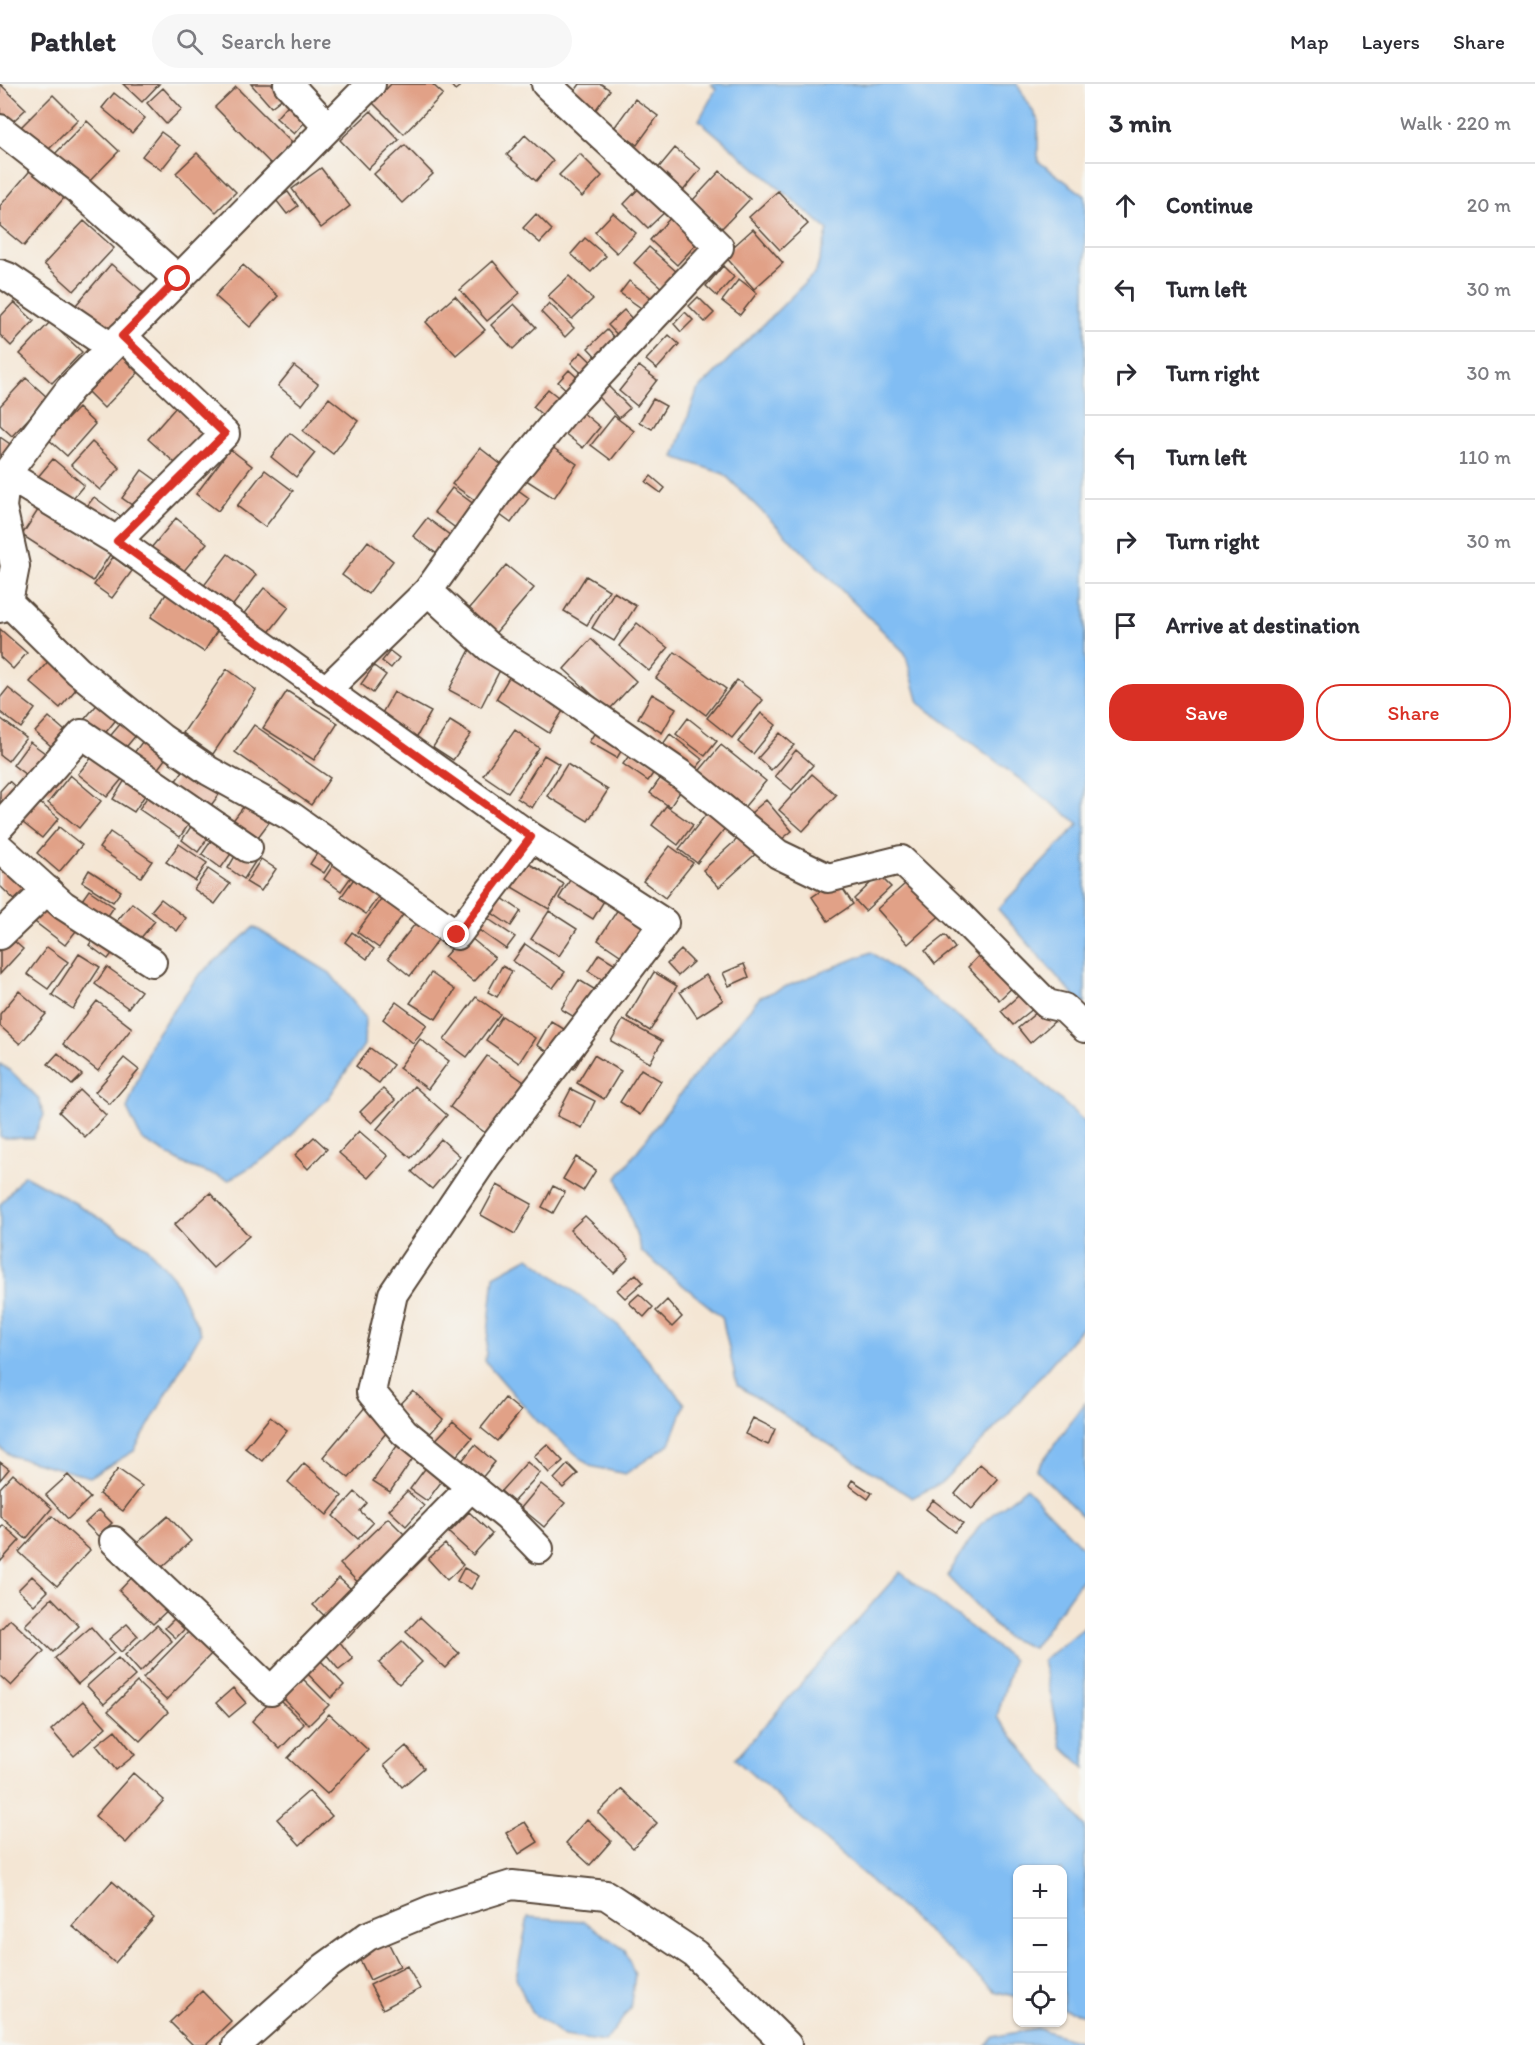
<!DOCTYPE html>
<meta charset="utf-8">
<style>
:root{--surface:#fff;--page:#f7f7f7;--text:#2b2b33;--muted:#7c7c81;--line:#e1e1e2;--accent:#d93025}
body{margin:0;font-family:Itim,sans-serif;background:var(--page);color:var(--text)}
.controls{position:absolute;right:18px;bottom:18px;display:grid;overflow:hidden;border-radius:12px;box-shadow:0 2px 4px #0004}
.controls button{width:54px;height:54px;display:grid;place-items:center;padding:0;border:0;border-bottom:2px solid var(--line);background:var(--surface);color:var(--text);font:30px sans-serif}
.stop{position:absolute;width:18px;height:18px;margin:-14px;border:4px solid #d93025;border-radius:50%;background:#fff}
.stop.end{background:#d93025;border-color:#fff;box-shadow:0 2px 6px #0008}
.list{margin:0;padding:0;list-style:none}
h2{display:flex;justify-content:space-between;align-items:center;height:78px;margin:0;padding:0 24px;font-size:26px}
h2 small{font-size:20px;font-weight:400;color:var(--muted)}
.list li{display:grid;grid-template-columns:39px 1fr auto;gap:18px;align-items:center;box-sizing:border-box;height:84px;padding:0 24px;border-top:2px solid var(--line)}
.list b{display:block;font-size:22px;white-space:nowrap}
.list em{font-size:20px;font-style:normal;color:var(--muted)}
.actions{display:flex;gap:12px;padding:18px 24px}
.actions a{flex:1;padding:14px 0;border:2px solid var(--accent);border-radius:24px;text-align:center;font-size:21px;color:var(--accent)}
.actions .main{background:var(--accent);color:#fff}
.icon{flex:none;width:33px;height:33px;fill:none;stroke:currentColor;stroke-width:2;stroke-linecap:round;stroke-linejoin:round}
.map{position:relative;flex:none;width:1085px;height:1961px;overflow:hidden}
header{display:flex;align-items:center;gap:36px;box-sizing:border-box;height:84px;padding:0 30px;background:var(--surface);border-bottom:2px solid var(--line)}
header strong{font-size:28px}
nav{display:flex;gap:33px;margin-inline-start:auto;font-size:21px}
.search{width:420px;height:54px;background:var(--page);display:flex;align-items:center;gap:15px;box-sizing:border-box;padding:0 21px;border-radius:33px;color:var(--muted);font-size:22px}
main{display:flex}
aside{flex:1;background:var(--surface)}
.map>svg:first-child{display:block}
.water{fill:#81bdf3;stroke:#5e7488;stroke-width:1.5}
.building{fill:#e1a187}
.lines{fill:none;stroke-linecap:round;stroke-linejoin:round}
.minor-casing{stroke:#574639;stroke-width:32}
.minor{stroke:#fff;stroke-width:28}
.route{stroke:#d93025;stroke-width:8}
</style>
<header>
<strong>Pathlet</strong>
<div class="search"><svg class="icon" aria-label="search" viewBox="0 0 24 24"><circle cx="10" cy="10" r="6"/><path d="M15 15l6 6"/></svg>Search here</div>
<nav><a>Map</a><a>Layers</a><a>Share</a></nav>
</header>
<main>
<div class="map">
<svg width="1085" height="1961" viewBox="0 0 1085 1961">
<rect width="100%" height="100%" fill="#f6f6f2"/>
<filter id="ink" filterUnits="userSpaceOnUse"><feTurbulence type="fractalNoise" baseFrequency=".0167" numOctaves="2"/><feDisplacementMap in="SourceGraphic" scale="12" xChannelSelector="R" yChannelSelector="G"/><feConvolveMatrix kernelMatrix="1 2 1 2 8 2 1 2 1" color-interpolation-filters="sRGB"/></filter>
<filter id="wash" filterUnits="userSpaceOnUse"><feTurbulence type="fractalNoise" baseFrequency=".008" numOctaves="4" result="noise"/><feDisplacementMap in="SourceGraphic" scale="24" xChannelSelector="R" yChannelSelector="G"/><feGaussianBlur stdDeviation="1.35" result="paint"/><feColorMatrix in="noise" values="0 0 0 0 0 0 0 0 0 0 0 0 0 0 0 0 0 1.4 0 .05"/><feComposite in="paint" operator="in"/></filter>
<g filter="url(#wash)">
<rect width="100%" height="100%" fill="#f4e6d4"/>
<!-- water -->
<path class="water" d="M711,0h306l21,36v41l47,35v807h-5l-82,-94 81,-85 -160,-121 -14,-50 -181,-179 -50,-17 23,-66 119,-119 12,-42 -129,-110 17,-31z
M254,843l76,46 35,44 -1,28 -35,52 -54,55 -46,28 -41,-14 -46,-26 -15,-31 25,-69 46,-64z
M871,868l144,107 70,63v202l-83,97 -61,62 -29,15 -175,-113 -15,-68 -80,-65 -25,-74 73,-97 70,-84z
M0,980l11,7 27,27 6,17 -11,23h-30l-3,-2z
M24,1091l51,28 72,44 27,31 27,55 -67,118 -44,26 -78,-21 -12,-8v-243z
M529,1173l90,69 66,78 -15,40 -45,30 -35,-8 -52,-44 -53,-61 9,-85z
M1085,1319v116l-49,-49z
M1026,1404l59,62v25l-52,73 -27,-11 -59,-61 33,-51z
M900,1488l113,88 -16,57 88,109v189l-22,-6 -1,-139h-44l-1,127 -23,-6 -259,-232z
M1085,1543v141l-23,-21 -19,-87z
M528,1833l56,4 41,29 10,25 -5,34 -25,33 -41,-6 -33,-24 -15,-34z
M1037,1944l41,13 4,4h-96l7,-8z"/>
<g id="blocks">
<!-- building -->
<path class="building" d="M0,0l26,25 -17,16 -9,-9z
M123,0h36l-17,18z
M251,0h31l7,9 -18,14z
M391,0h41l11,10 -39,40 -31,-31z
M450,0h13l-8,6z
M580,0h21l9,6 -16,22 -22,-17z
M236,3l58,58 -21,21 -58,-59z
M163,4l19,21 -16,15 -19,-21z
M114,9l31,25 -13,15 -30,-25z
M53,11l25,25 -33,33 -25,-25z
M294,14l18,16 -18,20 -18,-16z
M635,15l23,17 -21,29 -23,-17z
M371,27l28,29 -31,29 -28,-29z
M87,37l32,30 -37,38 -31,-31z
M161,48l19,14 -19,24 -19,-14z
M525,51l28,26 -17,20 -29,-26z
M405,61l28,29 -31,29 -28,-29z
M675,64l26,21 -19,23 -26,-21z
M197,69l39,39 -20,20 -40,-39z
M580,70l22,22 -20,21 -23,-22z
M34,82l34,27 -44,53 -24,-20v-20z
M321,84l29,38 -29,22 -29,-39z
M720,87l30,28 -28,29 -29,-28z
M646,97l25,25 -23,22 -24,-24z
M778,107l30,33 -28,26 -31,-33z
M288,108l10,14 -11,8 -11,-14z
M613,129l23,20 -19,20 -22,-21z
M675,129l27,25 -25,27 -27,-25z
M536,130l16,16 -12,13 -17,-15z
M84,137l30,27 -40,43 -30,-27z
M753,145l30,34 -29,26 -30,-34z
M585,154l21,18 -15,16 -20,-18z
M649,163l29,26 -15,16 -29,-26z
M493,177l27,32 -33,28 -27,-31z
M111,180l32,28 -35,41 -32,-28z
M243,181l35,31 -28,31 -35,-31z
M723,182l11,11 -17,19 -11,-10z
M569,192l24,23 -21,20 -24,-23z
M739,195l18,14 -17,22 -18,-14z
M629,197l23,17 -8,12 -24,-17z
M455,212l30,34 -29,25 -30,-33z
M698,213l16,16 -9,9 -16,-16z
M14,218l20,19 -23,25 -11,-11v-18z
M549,219l25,25 -9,9 -24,-25z
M514,220l22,23 -23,22 -22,-24z
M624,226l21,23 -16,14 -21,-22z
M685,228l8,8 -12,12 -7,-8z
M50,238l32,30 -30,31 -32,-29z
M607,246l23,25 -19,18 -23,-25z
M669,251l10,9 -22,25 -11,-9z
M581,268l26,25 -10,11 -26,-25z
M122,273l16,16 -34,35 -16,-16z
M294,282l24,18 -16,21 -24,-19z
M639,282l18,14 -20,26 -18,-15z
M569,286l25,23 -11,12 -25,-23z
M26,294l22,20 -36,38 -12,-11v-19z
M605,299l25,25 -11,10 -24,-24z
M548,305l20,16 -15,19 -20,-17z
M329,314l29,23 -25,33 -30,-23z
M653,315l13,7 -14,23 -13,-7z
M176,323l35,31 -28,32 -35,-31z
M576,323l24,20 -17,21 -25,-20z
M78,324l17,16 -28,32 -19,-17z
M614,332l20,15 -23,29 -20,-15z
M290,349l25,20 -19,24 -25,-20z
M0,353l10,7 -10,16z
M92,358l28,26 -20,22 -29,-25z
M546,359l31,21 -23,34 -31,-20z
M480,364l23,18 -27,35 -24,-17z
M230,365l22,17 -34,45 -22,-17z
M53,375l31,26 -16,19 -31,-26z
M142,386l25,18 -21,27 -24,-17z
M265,386l28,21 -28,36 -28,-21z
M651,392l14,12 -4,5 -15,-11z
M514,403l15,11 -18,25 -15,-11z
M452,404l27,20 -18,24 -27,-20z
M94,413l40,29 -9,14 -41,-30z
M40,423l71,46 -18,28 -71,-46z
M176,434l31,25 -25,30 -31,-25z
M427,434l28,21 -14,18 -28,-21z
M368,457l25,20 -25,33 -26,-19z
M228,470l28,21 -29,38 -28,-21z
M113,473l19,14 -20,27 -18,-13z
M506,481l28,23 -42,49 -27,-23z
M586,492l23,14 -22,35 -23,-14z
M264,504l25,19 -26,33 -25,-19z
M614,508l22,14 -22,35 -22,-13z
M166,510l53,34 -15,24 -53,-35z
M637,539l31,25 -19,23 -30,-25z
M0,545l27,24 -14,16 -13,-12z
M591,555l45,42 -27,29 -45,-41z
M471,564l32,16 -22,43 -32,-17z
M390,567l9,7 -8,10 -9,-7z
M675,568l51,37 -20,26 -50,-37z
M52,573l30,25 -22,26 -30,-26z
M374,582l12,9 -13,18 -12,-9z
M227,585l29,21 -43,64 -30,-21z
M514,585l54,34 -19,30 -53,-34z
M737,596l26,20 -31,38 -25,-20z
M8,604l27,21 -14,19 -21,-16v-14z
M287,607l51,32 -24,37 -51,-32z
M394,608l37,20 -18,31 -36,-21z
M652,610l24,14 -14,25 -24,-15z
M101,616l18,16 -17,21 -19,-16z
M761,629l15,12 -23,29 -15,-12z
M49,633l32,28 -14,15 -32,-28z
M0,634l26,20 -18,23 -8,-6z
M688,634l29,23 -12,15 -29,-22z
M450,637l21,13 -18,26 -20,-13z
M122,638l15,12 -21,25 -15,-12z
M254,641l76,53 -19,27 -76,-53z
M598,643l28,16 -9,15 -28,-16z
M515,646l24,18 -31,44 -25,-17z
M780,649l14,12 -23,25 -13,-12z
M670,650l33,26 -10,12 -32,-25z
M145,654l23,17 -20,27 -23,-17z
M30,658l38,28 -18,23 -37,-28z
M721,661l45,36 -25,30 -45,-36z
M633,666l25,16 -10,15 -25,-17z
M796,666l17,15 -21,25 -17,-14z
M544,671l15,9 -27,44 -15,-10z
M93,672l29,23 -15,18 -29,-23z
M567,680l41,26 -20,31 -41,-25z
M186,683l35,25 -15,20 -35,-25z
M130,688l21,14 -17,26 -21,-13z
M664,689l20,13 -14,21 -20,-14z
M812,690l24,21 -33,36 -24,-21z
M70,691l31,26 -22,27 -31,-25z
M9,697l17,16 -26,28v-34z
M152,706l41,28 -13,19 -41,-28z
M35,715l24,19 -17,20 -24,-19z
M766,716l26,31 -16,13 -25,-31z
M247,718l23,19 -21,28 -24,-18z
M666,722l27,19 -15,20 -26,-20z
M711,724l19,14 -33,41 -18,-14z
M196,735l17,12 -15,21 -16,-12z
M59,743l23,18 -23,27 -22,-19z
M218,747l19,14 -16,23 -19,-14z
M110,748l42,29 -11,16 -42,-29z
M745,748l16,17 -42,38 -16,-17z
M179,760l28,19 -12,18 -29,-19z
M670,762l23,17 -28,35 -22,-17z
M321,763l14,9 -11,17 -14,-9z
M238,767l17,11 -11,17 -16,-11z
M0,768l40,39 -17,17 -23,-22z
M338,774l18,12 -15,21 -17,-12z
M519,774l45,26 -15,25 -44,-26z
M261,775l15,10 -15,22 -15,-9z
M208,785l22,15 -15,20 -21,-15z
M89,786l32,21 -8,11 -31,-20z
M358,789l25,17 -17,24 -25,-17z
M573,791l34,21 -14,23 -34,-21z
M879,791l12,12 -26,24 -11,-12z
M914,792l31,35 -37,33 -31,-35z
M837,796l16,24 -25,17 -16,-24z
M89,806l25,17 -13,19 -26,-16z
M386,808l22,16 -29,40 -22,-16z
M496,810l25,17 -10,15 -25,-17z
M161,815l25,19 -9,13 -26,-20z
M46,816l34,26 -15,19 -34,-26z
M132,819l23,18 -16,19 -23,-18z
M620,822l29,19 -23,34 -28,-19z
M549,827l28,18 -18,27 -28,-17z
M484,832l31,21 -9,12 -30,-21z
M419,835l22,17 -31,40 -22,-18z
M352,848l22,17 -7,10 -22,-17z
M5,849l18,16 -23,25v-36z
M97,849l20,14 -9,12 -19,-14z
M465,849l30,25 -21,24 -30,-25z
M945,851l10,13 -20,16 -10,-13z
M525,860l40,28 -12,16 -40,-27z
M47,863l21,15 -20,27 -21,-15z
M681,866l12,12 -15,14 -11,-12z
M984,866l32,34 -17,16 -31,-33z
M79,870l21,13 -27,42 -21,-14z
M599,870l25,15 -11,17 -25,-15z
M744,880l5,13 -20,9 -6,-13z
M502,882l10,5 -15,26 -9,-5z
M107,883l34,24 -13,17 -33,-24z
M654,888l23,14 -27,45 -23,-14z
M431,889l24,17 -19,29 -26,-16z
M706,891l17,25 -26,17 -17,-25z
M579,896l28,17 -18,29 -28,-17z
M1026,905l13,15 -26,21 -12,-14z
M19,907l27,23 -26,30 -20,-18v-12z
M476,913l24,17 -33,43 -23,-17z
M97,917l35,27 -34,43 -35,-27z
M396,918l31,23 -14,18 -30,-24z
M1043,923l12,14 -25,22 -12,-15z
M502,932l33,22 -16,25 -33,-23z
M623,936l39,21 -12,22 -39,-22z
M551,937l38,24 -15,24 -37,-24z
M420,955l29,22 -21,28 -29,-21z
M370,964l23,17 -14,18 -23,-17z
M58,969l24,22 -10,10 -24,-21z
M594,971l27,16 -17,28 -27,-16z
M487,972l37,26 -37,52 -37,-27z
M124,974l15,12 -29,34 -15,-12z
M641,985l20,12 -21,34 -20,-13z
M414,1002l33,29 -36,43 -34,-29z
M383,1005l12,11 -23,23 -12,-11z
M571,1005l24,12 -13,27 -25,-12z
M80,1006l26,25 -21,22 -26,-25z
M359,1047l29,25 -20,22 -29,-25z
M314,1053l13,12 -19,20 -13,-14z
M441,1055l19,17 -28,33 -20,-17z
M576,1073l20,13 -13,21 -20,-12z
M497,1101l35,19 -17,30 -34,-19z
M553,1102l12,6 -12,21 -11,-6z
M210,1109l39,43 -36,32 -39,-43z
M585,1132l44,42 -15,15 -44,-43z
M636,1190l7,8 -18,16 -8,-8z
M639,1210l14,13 -9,10 -15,-14z
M667,1216l15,17 -10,10 -16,-16z
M413,1307l30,28 -15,17 -31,-28z
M505,1314l16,13 -24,30 -16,-13z
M366,1322l25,21 -42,51 -26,-21z
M270,1333l17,13 -25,31 -17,-13z
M753,1334l22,11 -7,16 -23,-11z
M453,1337l19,17 -20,23 -20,-17z
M401,1356l17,11 -28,41 -17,-11z
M547,1360l16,17 -14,12 -15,-17z
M475,1361l20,17 -14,17 -20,-17z
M0,1378l9,7 -9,11z
M430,1378l17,12 -20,27 -17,-12z
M527,1378l13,11 -27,29 -12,-11z
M304,1379l38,33 -15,19 -39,-33z
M568,1380l10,10 -15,14 -9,-9z
M980,1380l18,15 -26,30 -17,-15z
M118,1385l24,17 -19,25 -24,-17z
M13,1390l39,34 -26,31 -26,-23v-28z
M68,1391l22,23 -22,21 -22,-24z
M852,1396l20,13 -4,6 -19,-14z
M541,1400l24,19 -21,24 -23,-19z
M407,1407l17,15 -18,20 -17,-16z
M355,1408l12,11 -7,8 13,12 -15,16 -25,-23z
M933,1416l30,23 -8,9 -29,-23z
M99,1426l13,13 -14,13 -13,-13z
M469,1428l23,22 -19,21 -24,-22z
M52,1432l38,34 -33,36 -38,-34z
M168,1432l23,25 -32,29 -23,-26z
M388,1434l38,38 -48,47 -38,-39z
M3,1441l17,15 -20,22v-33z
M445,1460l18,21 -16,15 -19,-21z
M464,1484l15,8 -8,13 -14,-8z
M139,1486l35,34 -21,20 -34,-33z
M32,1492l16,15 -14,14 -16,-15z
M339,1494l35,32 -26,28 -35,-33z
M52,1514l27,28 -26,26 -28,-27z
M182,1527l10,10 -16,17 -11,-10z
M420,1533l39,36 -14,15 -39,-36z
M10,1535l34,32 -33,35 -11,-10v-46z
M127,1540l11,12 -17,16 -12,-13z
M157,1541l15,16 -32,31 -15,-17z
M195,1541l23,22 -52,53 -23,-22z
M91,1543l23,26 -36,31 -23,-26z
M336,1553l17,22 -14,11 -17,-21z
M402,1558l20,20 -23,22 -20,-21z
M118,1574l17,18 -31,28 -17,-18z
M319,1575l25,26 -13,13 -25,-26z
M302,1594l27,27 -20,20 -26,-27z
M137,1598l31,30 -28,29 -32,-30z
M233,1604l13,15 -17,14 -13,-14z
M276,1612l28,28 -24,25 -28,-28z
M83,1617l23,26 -32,29 -23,-26z
M329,1630l39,36 -41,44 -39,-36z
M115,1646l20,25 -19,15 -20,-25z
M406,1662l18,22 -22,19 -18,-22z
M133,1689l31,27 -38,43 -31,-27z
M622,1705l35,34 -24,25 -35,-35z
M309,1707l23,25 -32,29 -23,-26z
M587,1735l24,22 -21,24 -24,-22z
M525,1738l13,20 -19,12 -13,-21z
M112,1797l42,37 -39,45 -43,-37z
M387,1856l13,26 -30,14 -13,-26z
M407,1882l13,23 -37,20 -13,-24z
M202,1907l29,30 -25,24h-13l-23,-23z"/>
</g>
</g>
<g filter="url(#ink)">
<use href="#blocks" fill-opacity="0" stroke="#574639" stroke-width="1.5"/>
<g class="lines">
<defs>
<path id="minor" d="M288,0l40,43
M0,45l78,61 100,89
M0,190l8,3 103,70
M6,390l111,67 414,296 133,86 -178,233 -93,138 -22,98 33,40 104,85 31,32
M117,457l108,-107 -103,-98
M428,507l61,56 69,43 125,86 95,78 50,24 73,-18 60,57 86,87 17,4 21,20
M8,518l70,69 83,67 48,33 83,46 165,118 74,-98
M0,524l8,-6 7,-36 -13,-59 4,-33 64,-85 301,-305
M325,607l103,-100 74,-104 61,-74 156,-166 -40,-40 -133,-123
M0,742l82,-92 166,114
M0,764l63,57 89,57
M0,851l47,-45
M114,1457l157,150 200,-204
M237,1961l88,-78 43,-31 63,-26 81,-25 94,10 89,59 92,91"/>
</defs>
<!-- minor casing -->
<use href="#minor" class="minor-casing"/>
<!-- minor -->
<use href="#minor" class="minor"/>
</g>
</g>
<g class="lines" filter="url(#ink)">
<!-- route -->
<path class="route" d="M178,195l-56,57 103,98 -108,107 414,296 -74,98"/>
</g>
</svg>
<div class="controls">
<button>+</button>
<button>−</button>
<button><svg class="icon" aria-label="locate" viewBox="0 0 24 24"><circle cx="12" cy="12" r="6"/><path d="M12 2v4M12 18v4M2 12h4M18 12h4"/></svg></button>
</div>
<div class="stop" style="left:178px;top:195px"></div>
<div class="stop end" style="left:457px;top:851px"></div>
</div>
<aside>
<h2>3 min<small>Walk · 220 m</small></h2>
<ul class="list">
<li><svg class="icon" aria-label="ahead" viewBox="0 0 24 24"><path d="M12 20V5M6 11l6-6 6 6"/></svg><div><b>Continue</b></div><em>20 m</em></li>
<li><svg class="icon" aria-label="left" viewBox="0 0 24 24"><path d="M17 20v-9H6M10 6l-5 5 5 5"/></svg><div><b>Turn left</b></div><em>30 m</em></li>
<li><svg class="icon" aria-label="right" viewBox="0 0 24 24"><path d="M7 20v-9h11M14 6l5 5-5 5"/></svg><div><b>Turn right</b></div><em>30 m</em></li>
<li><svg class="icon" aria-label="left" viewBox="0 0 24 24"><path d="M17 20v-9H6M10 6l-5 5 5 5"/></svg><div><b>Turn left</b></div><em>110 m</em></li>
<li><svg class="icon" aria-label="right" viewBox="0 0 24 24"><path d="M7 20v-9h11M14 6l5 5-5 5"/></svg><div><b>Turn right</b></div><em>30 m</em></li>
<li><svg class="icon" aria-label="arrive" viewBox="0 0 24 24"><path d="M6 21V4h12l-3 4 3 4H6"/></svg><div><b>Arrive at destination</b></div></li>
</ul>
<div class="actions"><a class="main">Save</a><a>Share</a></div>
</aside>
</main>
